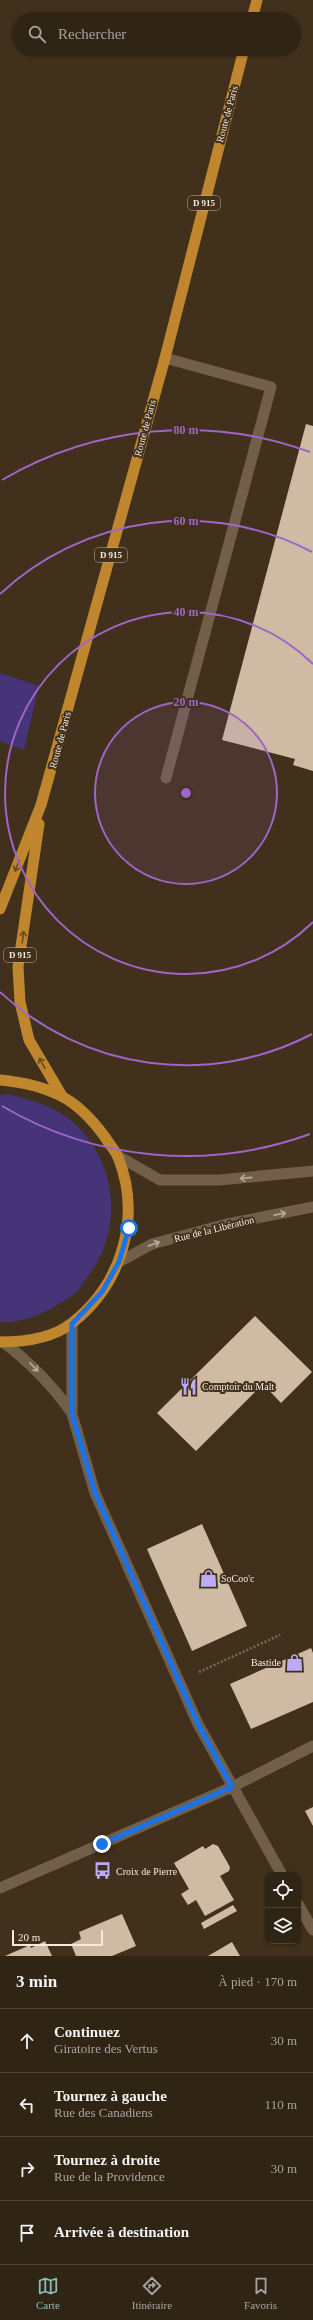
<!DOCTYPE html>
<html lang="fr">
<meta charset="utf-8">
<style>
:root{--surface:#302415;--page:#382c1e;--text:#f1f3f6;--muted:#a8a4a0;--line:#4b4134;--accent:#8bbbb9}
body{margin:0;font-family:Georgia,serif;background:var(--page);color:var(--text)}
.controls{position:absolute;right:12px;bottom:12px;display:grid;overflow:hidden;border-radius:8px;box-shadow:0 1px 3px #0004}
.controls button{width:36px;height:36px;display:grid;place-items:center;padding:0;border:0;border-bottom:1px solid var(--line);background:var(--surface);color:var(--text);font:20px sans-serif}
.scale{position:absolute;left:12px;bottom:10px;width:91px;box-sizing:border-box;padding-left:4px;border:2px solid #f4e9dd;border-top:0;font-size:11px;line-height:14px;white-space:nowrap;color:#f4e9dd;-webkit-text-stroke:3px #40301c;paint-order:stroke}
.stop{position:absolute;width:12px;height:12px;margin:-9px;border:3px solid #1a73e8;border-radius:50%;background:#fff}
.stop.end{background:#1a73e8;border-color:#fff;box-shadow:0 1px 4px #0008}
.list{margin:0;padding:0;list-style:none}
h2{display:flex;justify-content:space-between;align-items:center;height:52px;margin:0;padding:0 16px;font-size:17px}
h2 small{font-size:13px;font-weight:400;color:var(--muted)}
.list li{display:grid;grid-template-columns:26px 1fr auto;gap:12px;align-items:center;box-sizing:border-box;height:64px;padding:0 16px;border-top:1px solid var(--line)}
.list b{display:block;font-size:15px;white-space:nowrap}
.list p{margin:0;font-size:13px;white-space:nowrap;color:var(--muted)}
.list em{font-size:13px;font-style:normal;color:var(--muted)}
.icon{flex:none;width:22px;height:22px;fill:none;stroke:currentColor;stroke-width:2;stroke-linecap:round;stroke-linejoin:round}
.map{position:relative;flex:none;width:313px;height:1956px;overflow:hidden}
.search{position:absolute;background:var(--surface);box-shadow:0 1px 3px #0004;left:12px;right:12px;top:12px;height:44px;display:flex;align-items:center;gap:10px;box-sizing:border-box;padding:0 14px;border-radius:22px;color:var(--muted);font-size:15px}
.sheet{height:308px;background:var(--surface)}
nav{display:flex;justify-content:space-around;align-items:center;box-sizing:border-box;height:56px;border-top:1px solid var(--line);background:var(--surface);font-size:11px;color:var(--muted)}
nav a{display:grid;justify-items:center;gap:2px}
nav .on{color:var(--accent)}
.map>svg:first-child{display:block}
.green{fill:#453478}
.building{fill:#cfbba3}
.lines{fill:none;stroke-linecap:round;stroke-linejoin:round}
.path{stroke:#796a59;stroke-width:2.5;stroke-dasharray:2 2;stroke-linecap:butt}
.service{stroke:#715f4a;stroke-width:11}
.minor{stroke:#715f4a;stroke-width:11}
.secondary{stroke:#715f4a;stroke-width:11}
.primary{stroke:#c0862d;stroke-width:11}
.oneway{stroke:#664a21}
.oneway2{stroke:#b9ab9b}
.route{stroke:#1a73e8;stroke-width:5}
.ring{fill:none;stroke:#9f65c8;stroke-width:2}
.labels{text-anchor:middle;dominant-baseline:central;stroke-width:4;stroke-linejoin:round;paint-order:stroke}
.shield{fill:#40301c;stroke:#beb2a3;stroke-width:1}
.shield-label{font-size:9px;font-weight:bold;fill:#f4e9dd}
.street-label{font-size:10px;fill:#f4e9dd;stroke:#40301c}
.poi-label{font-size:10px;fill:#f4e9dd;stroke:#40301c;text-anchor:start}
.centre{fill:#9f65c8;stroke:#40301c;stroke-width:2}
.ring-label{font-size:12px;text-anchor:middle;font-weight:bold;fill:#9f65c8;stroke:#40301c;stroke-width:4;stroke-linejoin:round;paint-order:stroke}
</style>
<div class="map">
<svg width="313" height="1956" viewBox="0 0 313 1956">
<rect width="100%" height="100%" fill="#40301c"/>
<!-- green -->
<path class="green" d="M0,673l39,13 -15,64 -24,-9z
M8,1094c24,6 50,13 68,31 43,42 47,107 10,154 -3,5 -7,11 -11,14 -5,5 -12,8 -18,12 -16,10 -38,19 -57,17v-227z"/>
<!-- building -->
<path class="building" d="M306,424l7,2v345l-20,-6 2,-6 -73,-19z
M255,1316l57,56 -31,31 -18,-19 -67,67 -39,-38z
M202,1524l45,102 -55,25 -45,-102z
M311,1648l2,5v49l-62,27 -21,-45z
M313,1807v19l-8,-15z
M213,1844l5,2 12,21 -1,4 -9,5 14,24 -29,16 -9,-16 -8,5 -7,-11 8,-5 -15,-26 29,-17 2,3z
M233,1905l4,6 -33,18 -3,-6z
M122,1914l14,32 -24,10h-36l-5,-12 10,-5 -2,-7z
M45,1941l7,15h-47l25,-11 1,3z
M232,1942l8,14h-32z"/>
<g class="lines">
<!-- path -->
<path class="path" d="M199,1672l81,-37"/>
<!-- service -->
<path class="service" d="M165,358l106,29 -105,391
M232,1787l81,-41"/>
<!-- minor -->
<path class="minor" d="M72,1324v90l23,79 103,231 84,151
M3,1342c28,21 49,43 69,71
M0,1888l232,-101
M298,1904l15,26"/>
<!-- secondary -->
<path class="secondary" d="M118,1156l42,24h59l94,-9
M119,1262l33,-18 75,-20 86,-17"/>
<!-- primary -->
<path class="primary" d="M252,19l5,-19
M39,824l-21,143 2,35 9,38 33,56
M0,909l41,-104 124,-447 79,-309
M0,1080c21,2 42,6 61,16 18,9 33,26 44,41 4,7 10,13 13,20 24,60 4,127 -46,166 -19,15 -48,19 -72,19"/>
</g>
<!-- one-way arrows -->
<defs><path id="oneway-shaft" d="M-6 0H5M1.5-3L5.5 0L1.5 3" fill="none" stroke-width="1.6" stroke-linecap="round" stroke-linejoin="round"/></defs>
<g class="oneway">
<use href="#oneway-shaft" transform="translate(17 866) rotate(112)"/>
<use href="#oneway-shaft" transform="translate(23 937) rotate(-82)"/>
<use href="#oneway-shaft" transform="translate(42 1063) rotate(-119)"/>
</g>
<g class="oneway2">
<use href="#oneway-shaft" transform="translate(246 1178) rotate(174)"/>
<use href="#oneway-shaft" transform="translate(280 1214) rotate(-11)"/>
<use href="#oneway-shaft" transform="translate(154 1244) rotate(-20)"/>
<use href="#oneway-shaft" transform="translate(34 1367) rotate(46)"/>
</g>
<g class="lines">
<!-- route -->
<path class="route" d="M102,1844l130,-57 -34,-63 -103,-231 -23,-79v-90l30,-32 17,-30 10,-34"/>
</g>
<!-- distance rings -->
<circle cx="186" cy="793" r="91" fill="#9f65c8" fill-opacity=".12"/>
<g class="ring">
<circle cx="186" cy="793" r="91"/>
<path d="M313 922A181 181 0 1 1 313 664"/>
<path d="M312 1034A272 272 0 0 1 0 992M0 594A272 272 0 0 1 312 552"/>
<path d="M310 1134A363 363 0 0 1 2 1106M2 480A363 363 0 0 1 310 452"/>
</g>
<!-- icons -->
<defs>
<symbol id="restaurant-bare" viewBox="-9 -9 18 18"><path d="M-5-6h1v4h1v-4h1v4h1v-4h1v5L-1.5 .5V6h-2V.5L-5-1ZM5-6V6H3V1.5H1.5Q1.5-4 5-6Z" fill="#b9abf7" stroke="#40301c" stroke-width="2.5" paint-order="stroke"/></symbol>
<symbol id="shop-bare" viewBox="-9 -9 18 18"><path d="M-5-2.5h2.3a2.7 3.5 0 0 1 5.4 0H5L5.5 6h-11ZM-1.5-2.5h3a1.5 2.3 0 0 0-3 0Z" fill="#b9abf7" stroke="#40301c" stroke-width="2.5" paint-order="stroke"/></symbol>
<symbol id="bus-bare" viewBox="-9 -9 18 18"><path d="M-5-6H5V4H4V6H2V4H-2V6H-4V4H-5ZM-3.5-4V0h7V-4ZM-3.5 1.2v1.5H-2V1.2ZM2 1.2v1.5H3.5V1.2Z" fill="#b9abf7" stroke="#40301c" stroke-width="2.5" paint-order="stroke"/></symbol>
</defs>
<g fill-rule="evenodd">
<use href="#restaurant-bare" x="176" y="1374" width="25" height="25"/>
<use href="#shop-bare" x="196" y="1566" width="25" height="25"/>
<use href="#shop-bare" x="282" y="1650" width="25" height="25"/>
<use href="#bus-bare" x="90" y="1858" width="25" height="25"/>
</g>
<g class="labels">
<!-- shield labels -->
<g class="shield">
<rect x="188" y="196" width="32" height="14" rx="3"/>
<rect x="95" y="548" width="32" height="14" rx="3"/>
<rect x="4" y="948" width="32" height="14" rx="3"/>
</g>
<g class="shield-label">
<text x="204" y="203">D 915</text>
<text x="111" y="555">D 915</text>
<text x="20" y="955">D 915</text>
</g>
<!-- street labels -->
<g class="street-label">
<text transform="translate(227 114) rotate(-75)">Route de Paris</text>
<text transform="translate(145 428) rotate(-75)">Route de Paris</text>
<text transform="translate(60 740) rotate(-75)">Route de Paris</text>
<text transform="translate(214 1229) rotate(-14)">Rue de la Libération</text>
</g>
<!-- poi labels -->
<g class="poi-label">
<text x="202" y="1386">Comptoir du Malt</text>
<text x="221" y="1578">SoCoo'c</text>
<text x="281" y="1662" text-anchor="end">Bastide</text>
<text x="116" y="1871">Croix de Pierre</text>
</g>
</g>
<circle cx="186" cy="793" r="6" class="centre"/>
<g class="ring-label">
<text x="186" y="434">80 m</text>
<text x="186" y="525">60 m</text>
<text x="186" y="616">40 m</text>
<text x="186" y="706">20 m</text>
</g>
</svg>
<div class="controls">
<button><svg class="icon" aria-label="locate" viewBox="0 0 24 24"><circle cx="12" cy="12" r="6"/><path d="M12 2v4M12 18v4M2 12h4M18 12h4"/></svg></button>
<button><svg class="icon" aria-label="layers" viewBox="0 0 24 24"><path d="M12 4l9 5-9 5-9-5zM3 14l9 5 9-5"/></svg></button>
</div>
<div class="scale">20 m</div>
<div class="stop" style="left:129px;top:1228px"></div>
<div class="stop end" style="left:102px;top:1844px"></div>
<div class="search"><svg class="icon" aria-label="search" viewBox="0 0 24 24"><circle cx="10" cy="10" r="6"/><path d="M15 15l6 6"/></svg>Rechercher</div>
</div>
<section class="sheet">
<h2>3 min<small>À pied · 170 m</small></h2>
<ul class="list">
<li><svg class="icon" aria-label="ahead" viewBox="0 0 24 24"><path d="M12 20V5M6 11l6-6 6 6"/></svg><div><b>Continuez</b><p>Giratoire des Vertus</p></div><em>30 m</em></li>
<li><svg class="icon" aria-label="left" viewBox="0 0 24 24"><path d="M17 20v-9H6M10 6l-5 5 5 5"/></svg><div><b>Tournez à gauche</b><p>Rue des Canadiens</p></div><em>110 m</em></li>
<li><svg class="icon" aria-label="right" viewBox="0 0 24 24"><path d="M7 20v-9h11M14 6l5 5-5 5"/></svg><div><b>Tournez à droite</b><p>Rue de la Providence</p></div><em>30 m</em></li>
<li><svg class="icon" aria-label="arrive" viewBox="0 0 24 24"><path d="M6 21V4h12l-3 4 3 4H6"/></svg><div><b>Arrivée à destination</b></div></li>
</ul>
</section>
<nav>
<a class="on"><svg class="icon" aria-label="map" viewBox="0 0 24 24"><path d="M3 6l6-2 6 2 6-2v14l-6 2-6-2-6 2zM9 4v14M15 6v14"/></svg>Carte</a>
<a><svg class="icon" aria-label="directions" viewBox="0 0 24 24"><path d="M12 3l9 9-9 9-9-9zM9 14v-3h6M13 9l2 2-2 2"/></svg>Itinéraire</a>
<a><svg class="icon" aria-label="saved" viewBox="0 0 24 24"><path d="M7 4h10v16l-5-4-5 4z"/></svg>Favoris</a>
</nav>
